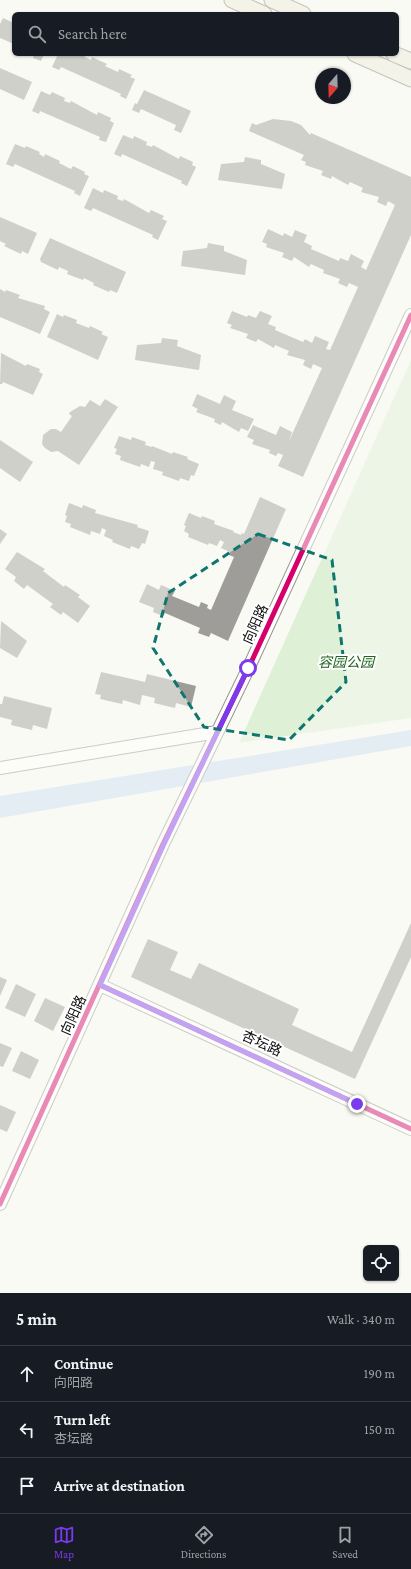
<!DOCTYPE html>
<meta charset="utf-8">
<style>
:root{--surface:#171b24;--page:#20242c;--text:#f1f3f6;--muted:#9ea1a6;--line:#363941;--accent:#7c3aed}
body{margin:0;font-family:"Crimson Pro","Noto Sans SC",serif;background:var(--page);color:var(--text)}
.controls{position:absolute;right:12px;bottom:12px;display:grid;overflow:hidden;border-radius:6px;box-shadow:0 1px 3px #0004}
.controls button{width:36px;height:36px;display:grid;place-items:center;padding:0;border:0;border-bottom:1px solid var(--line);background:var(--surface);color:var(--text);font:20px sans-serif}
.compass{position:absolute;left:315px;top:68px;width:36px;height:36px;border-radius:50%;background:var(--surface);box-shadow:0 1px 3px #0004;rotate:199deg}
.stop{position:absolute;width:12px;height:12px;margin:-9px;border:3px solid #7c3aed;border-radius:50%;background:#fff}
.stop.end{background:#7c3aed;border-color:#fff;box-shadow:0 1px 4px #0008}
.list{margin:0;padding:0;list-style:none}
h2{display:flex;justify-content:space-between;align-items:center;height:52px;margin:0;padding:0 16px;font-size:17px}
h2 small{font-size:13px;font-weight:400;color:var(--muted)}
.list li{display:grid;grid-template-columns:26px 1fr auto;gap:12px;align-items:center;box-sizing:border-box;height:56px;padding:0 16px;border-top:1px solid var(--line)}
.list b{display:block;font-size:15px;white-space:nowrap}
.list p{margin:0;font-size:13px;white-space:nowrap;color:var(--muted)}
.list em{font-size:13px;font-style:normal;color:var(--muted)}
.icon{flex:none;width:22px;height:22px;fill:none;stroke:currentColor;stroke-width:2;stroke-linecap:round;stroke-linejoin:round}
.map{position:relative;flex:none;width:411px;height:1293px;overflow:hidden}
.search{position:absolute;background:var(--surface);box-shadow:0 1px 3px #0004;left:12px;right:12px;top:12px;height:44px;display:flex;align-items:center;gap:10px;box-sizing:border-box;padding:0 14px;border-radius:6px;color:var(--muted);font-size:15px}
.sheet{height:220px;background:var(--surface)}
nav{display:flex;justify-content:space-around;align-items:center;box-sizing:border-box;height:56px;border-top:1px solid var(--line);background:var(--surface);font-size:11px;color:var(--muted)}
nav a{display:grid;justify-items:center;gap:2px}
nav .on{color:var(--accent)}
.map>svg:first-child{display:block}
.green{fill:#def0d5}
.water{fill:#cbddf3}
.building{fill:#9e9d99}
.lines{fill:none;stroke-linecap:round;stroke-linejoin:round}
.minor-casing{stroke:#949492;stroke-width:14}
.major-casing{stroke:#82827f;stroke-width:17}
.minor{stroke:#fefefd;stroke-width:12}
.major{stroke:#ebebda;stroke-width:15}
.cycleway-casing{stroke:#fff;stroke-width:8}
.cycleway{stroke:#d6006c;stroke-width:5}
.route{stroke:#7c3aed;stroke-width:5}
.marked{fill:none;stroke:#0f766e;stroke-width:3;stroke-dasharray:8 5;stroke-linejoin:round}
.labels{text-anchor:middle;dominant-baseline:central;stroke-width:4;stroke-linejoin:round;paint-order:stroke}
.street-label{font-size:14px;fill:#0e0e0e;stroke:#fff}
.park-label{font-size:14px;font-style:italic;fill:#216322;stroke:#fff}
</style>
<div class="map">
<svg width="411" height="1293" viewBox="0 0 411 1293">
<rect width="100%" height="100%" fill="#fafaf4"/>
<!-- green -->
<path class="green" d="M411,360v358l-172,25z"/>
<!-- water -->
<path class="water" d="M411,730v16l-411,72v-22z"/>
<!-- building -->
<path class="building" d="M3,18l11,5v21l-14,-6v-14z
M34,54h10l-3,7 -8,-3z
M58,54h27v3l6,3 1,-3 15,7 -2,2 13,6 1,-3 13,6 -2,2 5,2 -9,20 -6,-3 1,-2 -60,-27 -2,3 -7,-3z
M0,68l32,14 -8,18 -24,-11z
M144,90l47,21 -10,22 -7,-3 2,-5 -35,-16 -2,4 -7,-3 3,-7 2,1z
M41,91l9,4 2,-3 13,6 -1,3 6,2 1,-2 26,14 1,-3 13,6 -1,3 4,2 -8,19 -7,-2 1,-3 -60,-26 -1,3 -7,-3z
M273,119l18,2 10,4 9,10 1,-2 100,44v58l-108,242 -25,-11 5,-11 -5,-2 -2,3 -7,-3 1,-3 -18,-6 2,-4 -7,-3 6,-12 23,10 4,-9 12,6 -3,9 33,-73 -9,-4 -2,5 -8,-4 2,-5 -18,-5 2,-4 -14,-6 -1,3 -16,-9 -2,3 -10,-4 2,-4 -18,-6 2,-3 -5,-2 5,-12 15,6 1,-2 8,3 4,-7 12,5 -4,8 8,3 -1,3 28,12 2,-3 7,4 3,-7 14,6 -3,7 4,1 28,-63 -9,-4 -2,4 -9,-4 2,-4 -17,-6 1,-3 -13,-6 -2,3 -15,-10 -2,4 -10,-4 2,-4 -18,-6 1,-3 -5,-2 6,-13 15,7 1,-3 8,4 3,-7 12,5 -3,7 8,4 -1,3 28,12 1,-3 8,3 3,-7 13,7 -3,6 5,3 29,-65 -7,-4 -2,5 -9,-4 2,-5 -18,-5 2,-4 -13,-6 -2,3 -16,-9 -1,3 -10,-4 2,-4 -18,-6 1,-3 -5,-2 3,-5 -55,-24 3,-8 4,2z
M123,135l10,4 1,-3 13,6 -1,3 6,2 1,-2 26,14 1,-3 13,6 -1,3 4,2 -9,19 -6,-3 1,-2 -60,-27 -1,3 -7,-3z
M15,144l10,4 1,-2 14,6 -1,2 5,3 1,-3 15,7 -1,2 12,6 2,-3 12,6 -1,2 5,2 -9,20 -6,-3 1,-2 -60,-27 -2,3 -7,-3z
M245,157l16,3v4l24,10 -3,15 -64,-9 3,-16 23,-2z
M93,188l10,5 1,-3 14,6 -1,3 6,2 1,-2 25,14 2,-3 13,6 -2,3 5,2 -9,19 -6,-3 1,-2 -60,-27 -2,3 -7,-3z
M0,217l37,16 -9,21 -6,-3 -1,3 -17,-8 2,-2 -6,-3z
M50,238l76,34 -9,21 -7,-3 -1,2 -16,-7 1,-2 -10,-5 -1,2 -16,-6 1,-3 -9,-4 -1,3 -17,-8 -1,-3z
M208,243l16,3v5l23,9 -2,15 -64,-9 2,-15 24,-3z
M0,289l5,3 1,-2 14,5 -2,3 27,8 -1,3 6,3 -10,22 -40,-17z
M57,314l6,3 1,-2 13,5 -1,3 13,5 1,-2 13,6 -2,2 7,3 -10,23 -51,-23z
M162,338l16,2 -1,6 24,9 -2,15 -64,-10 2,-15 24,-2z
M1,353l25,13 1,-2 13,5 -1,3 4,2 -10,21 -30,-13 -1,2h-2z
M197,394l23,10 4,-9 12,6 -4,9 22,9 -6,12 -7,-3 -2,4 -17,-10 -1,3 -7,-3 1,-3 -19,-7 2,-3 -6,-3z
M105,399l13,8 -39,58 -21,-14 -7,1 -6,-4 -3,-4 1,-9 8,-6h5l5,3 11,-16 -3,-2 1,-2 10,-6 5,1 5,-7 10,6z
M119,436l12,4 1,-3 14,5 -1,3 7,2v-1l20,8 1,-2 15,5 -1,2 12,5 -5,12 -3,-1 -2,6 -9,-3 -1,3 -17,-6 1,-3 -10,-3 2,-7 -4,-1 -2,6 -8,-3 -1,3 -20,-7 1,-4 -6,-2 2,-5 -3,-1z
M0,440l33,22 -13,20 -20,-14z
M260,497l26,12 -58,132 -17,-8 -2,4 -11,-4 2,-5 -35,-15 -2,3 -10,-4 1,-4 -15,-6 8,-18 12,6 2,-5 14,6 -3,5 27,11 2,-5 7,3 -1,3 4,2 23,-53 -5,-2 1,-3 -9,-4 3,-6 -4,-2 -3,6 -8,-3 -1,2 -20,-8 1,-3 -5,-3 2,-5 -2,-1 5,-12 12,5 1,-2 13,5 -1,3 20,7 -1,1 8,3 1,-2 2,1z
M69,503l13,5 1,-3 13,5 -1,3 43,12 -1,2 12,4 -4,13 -3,-1 -3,6 -8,-3 -1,3 -18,-7 1,-2 -9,-4 2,-6 -4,-2 -2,6 -9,-3 -1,4 -20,-8 1,-3 -6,-2 2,-6 -2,-1z
M0,529l7,5 -7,10z
M17,552l28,17 -2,2 21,16 1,-2 15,10 -2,2 12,9 -12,17 -15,-11 -2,3 -11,-8 3,-3 -26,-19 -3,4 -10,-8 2,-4 -11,-8z
M1,621l26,20 -10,17 -17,-10z
M101,672l44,10 2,-8 49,12 -5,21 -15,-4 -1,5 -21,-5 1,-5 -13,-3 -2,10 -17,-5 -1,4 -22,-5 1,-4 -6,-1z
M4,696l48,12 -5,21 -14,-4 -1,5 -21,-5 1,-5 -12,-3v-13h2z
M411,923v34l-56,122 -224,-102 17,-38 30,13 -8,18 21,9 8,-16 100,46 -7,16 60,27z
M0,977l7,3 -7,16z
M16,984l20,10 -11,23 -20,-9z
M45,998l20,9 -12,24 -19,-10z
M0,1043l12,5 -9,19 -3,-1z
M21,1051l18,9 -9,19 -18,-8z
M0,1105l16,7 -9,20 -7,-3z"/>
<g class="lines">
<defs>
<path id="minor" d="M0,768l217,-36
M100,985l311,144
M0,1204l163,-360 86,-177 162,-352"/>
<path id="major" d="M232,0l32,14
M272,0l31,14
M355,54l56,25
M394,54l17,7"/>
</defs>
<!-- minor casing -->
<use href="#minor" class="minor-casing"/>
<!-- major casing -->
<use href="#major" class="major-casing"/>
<!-- minor -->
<use href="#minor" class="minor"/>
<!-- major -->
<use href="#major" class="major"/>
<defs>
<path id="cycleway" d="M100,985l311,144
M0,1204l163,-360 86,-177 162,-352"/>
</defs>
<!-- cycleway casing -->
<use href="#cycleway" class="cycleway-casing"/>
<!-- cycleway -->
<use href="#cycleway" class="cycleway"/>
</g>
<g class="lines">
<!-- route -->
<path class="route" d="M248,668l-84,176 -64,141 257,119"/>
</g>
<!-- marked area -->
<path d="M0 0H411V1293H0ZM258,534l74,26 14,122 -57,58 -85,-13 -51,-79 15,-55z" fill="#fafaf4" fill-opacity=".55" fill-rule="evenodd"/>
<path class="marked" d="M258,534l74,26 14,122 -57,58 -85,-13 -51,-79 15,-55z"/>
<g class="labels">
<!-- street labels -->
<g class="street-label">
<text transform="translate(255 624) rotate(-66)">向阳路</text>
<text transform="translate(73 1015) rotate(-66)">向阳路</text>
<text transform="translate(262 1043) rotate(25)">杏坛路</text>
</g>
<!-- park labels -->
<g class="park-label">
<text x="346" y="662">容园公园</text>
</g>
</g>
</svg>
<div class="controls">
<button><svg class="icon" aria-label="locate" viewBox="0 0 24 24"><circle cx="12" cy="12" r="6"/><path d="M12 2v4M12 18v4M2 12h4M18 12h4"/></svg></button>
</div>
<svg class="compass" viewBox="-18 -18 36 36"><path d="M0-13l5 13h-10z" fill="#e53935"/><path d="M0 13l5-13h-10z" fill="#9ea1a6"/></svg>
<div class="stop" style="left:248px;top:668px"></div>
<div class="stop end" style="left:357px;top:1104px"></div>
<div class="search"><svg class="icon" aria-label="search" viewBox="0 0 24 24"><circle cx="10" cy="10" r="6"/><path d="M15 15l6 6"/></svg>Search here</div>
</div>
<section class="sheet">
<h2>5 min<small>Walk · 340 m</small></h2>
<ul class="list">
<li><svg class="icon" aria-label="ahead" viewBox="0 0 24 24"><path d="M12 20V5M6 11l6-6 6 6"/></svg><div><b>Continue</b><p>向阳路</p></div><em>190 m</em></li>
<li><svg class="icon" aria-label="left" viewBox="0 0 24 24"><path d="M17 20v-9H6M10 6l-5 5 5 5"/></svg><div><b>Turn left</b><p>杏坛路</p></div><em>150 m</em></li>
<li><svg class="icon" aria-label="arrive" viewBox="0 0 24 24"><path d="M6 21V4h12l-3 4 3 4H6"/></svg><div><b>Arrive at destination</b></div></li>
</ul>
</section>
<nav>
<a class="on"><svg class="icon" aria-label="map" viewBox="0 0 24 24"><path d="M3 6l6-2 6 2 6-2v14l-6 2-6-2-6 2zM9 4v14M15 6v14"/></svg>Map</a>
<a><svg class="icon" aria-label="directions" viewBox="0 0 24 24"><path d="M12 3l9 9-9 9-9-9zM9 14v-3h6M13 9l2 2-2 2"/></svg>Directions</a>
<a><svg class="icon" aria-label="saved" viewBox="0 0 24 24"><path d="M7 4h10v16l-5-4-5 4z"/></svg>Saved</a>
</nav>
